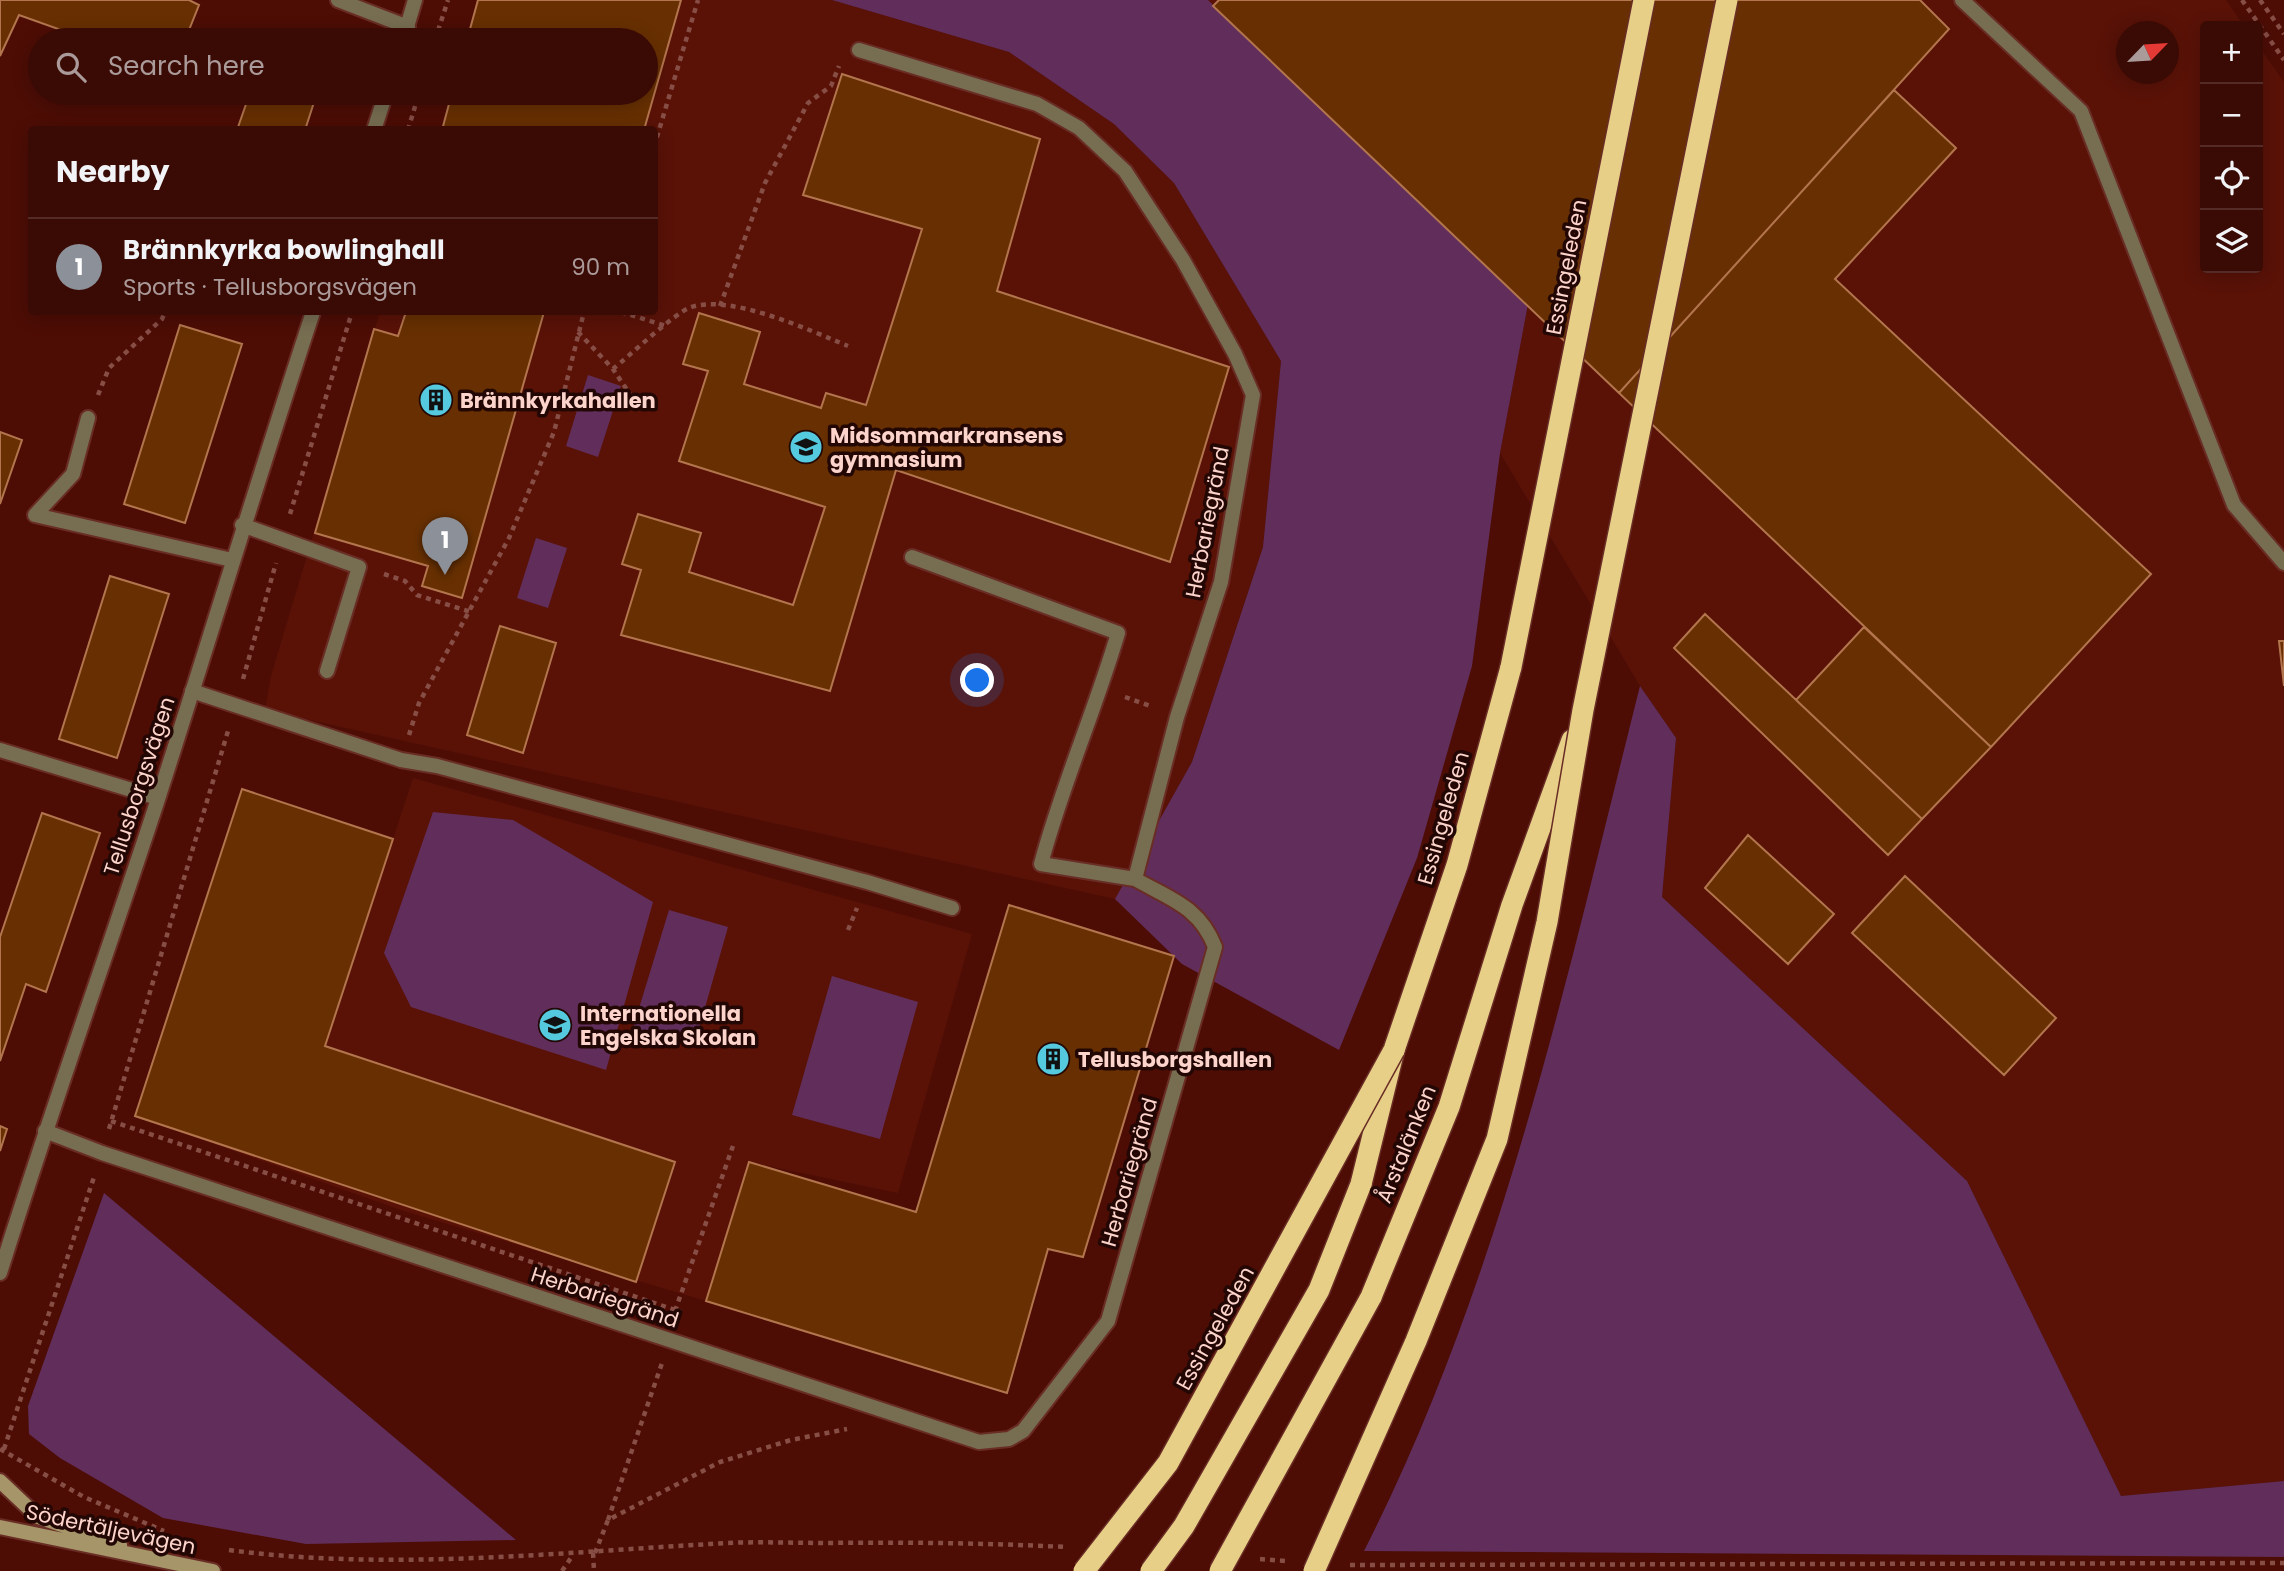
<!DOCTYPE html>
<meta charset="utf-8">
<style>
:root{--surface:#3a0a04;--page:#41130e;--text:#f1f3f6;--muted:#ab9a9a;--line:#542b26;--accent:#8c9099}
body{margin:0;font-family:Poppins,sans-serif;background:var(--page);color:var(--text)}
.controls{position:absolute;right:21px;top:21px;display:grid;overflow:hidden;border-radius:7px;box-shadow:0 4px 18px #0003}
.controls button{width:63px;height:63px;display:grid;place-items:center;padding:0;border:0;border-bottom:2px solid var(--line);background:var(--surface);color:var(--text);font:35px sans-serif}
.compass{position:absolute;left:2116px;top:21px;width:63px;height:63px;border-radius:50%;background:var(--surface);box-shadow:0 4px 18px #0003;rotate:65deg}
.you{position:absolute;left:978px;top:681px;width:24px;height:24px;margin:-18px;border:5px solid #fff;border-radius:50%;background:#1a73e8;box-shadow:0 0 0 10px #1a73e833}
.badge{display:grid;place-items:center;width:46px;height:46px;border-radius:50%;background:var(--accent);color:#fff;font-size:23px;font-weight:700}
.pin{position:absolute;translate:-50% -58px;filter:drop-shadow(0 2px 4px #0008)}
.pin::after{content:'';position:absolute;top:37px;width:24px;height:21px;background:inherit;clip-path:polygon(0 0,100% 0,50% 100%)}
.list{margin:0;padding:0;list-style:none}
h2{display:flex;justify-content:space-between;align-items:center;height:91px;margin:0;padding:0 28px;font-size:30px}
h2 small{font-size:23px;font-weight:400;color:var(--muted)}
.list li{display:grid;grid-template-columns:46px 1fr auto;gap:21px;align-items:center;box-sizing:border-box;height:98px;padding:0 28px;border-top:2px solid var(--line)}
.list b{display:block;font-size:26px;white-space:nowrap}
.list p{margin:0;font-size:23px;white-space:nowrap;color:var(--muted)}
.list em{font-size:23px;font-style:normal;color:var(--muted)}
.icon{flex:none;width:38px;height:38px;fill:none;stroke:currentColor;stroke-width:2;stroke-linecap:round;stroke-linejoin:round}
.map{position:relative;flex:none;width:2284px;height:1571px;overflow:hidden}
.search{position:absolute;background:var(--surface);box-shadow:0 4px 18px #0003;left:28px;top:28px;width:630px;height:77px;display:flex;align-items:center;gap:18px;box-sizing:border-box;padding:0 24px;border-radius:38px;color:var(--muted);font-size:26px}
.panel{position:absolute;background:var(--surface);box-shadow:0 4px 18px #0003;left:28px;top:126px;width:630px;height:189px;border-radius:7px}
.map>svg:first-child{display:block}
.built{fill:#5a1207;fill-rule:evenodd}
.green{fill:#612e5b}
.building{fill:#683002;stroke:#b3754e;stroke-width:2}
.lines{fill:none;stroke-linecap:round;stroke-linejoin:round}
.lane-casing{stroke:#692d25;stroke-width:18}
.street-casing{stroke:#692d25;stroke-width:18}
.secondary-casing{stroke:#692d25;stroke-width:18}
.highway-casing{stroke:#692d25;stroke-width:24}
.path{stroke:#874e46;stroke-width:4.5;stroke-dasharray:5 5;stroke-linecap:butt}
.lane{stroke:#776e52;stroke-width:14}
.street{stroke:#776e52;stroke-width:14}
.secondary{stroke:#a59568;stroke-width:14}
.highway{stroke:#e7cf87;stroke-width:21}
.highway-bridge-casing{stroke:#692d25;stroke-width:24;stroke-linecap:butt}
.highway-bridge{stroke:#e7cf87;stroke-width:21}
.labels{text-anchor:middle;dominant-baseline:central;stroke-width:7;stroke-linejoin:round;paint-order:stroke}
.street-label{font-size:21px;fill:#fdd4cb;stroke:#220704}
.poi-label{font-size:21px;font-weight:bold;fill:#fdd4cb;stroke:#220704;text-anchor:start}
</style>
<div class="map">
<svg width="2284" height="1571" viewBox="0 0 2284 1571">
<rect width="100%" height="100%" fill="#4d0d05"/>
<!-- built -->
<path class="built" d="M478,0h354l177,52 105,72 60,59 107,178 -18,186 -71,215 -77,137 -850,-189 6,-34 109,-364h274v-182l-212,-1 10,-36h194v-53h-179z
M1208,0h1018l18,26h-39v242h53v-223l26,37v1399l-163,15 -154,-315 -305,-284 14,-159 -36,-52 -140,-233 28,-149zM2126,32h42v42h-42z
M413,778l559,156 -74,259 -149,-31 -43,139 -302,-90 -269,-95 107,-327 151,50z"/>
<!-- green -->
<path class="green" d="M832,0h376l320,304 -28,149 -28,213 -55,192 -78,192 -157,-86 -67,-65 77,-137 71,-215 18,-186 -107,-178 -60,-59 -105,-72z
M588,375l33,11 -23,71 -32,-11z
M536,538l31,10 -19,60 -31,-10z
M1640,686l36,52 -14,159 305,284 154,315 163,-15v76l-920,-6c138,-272 202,-571 276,-865z
M433,812l80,8 140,82 -47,168 -195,-63 -27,-54z
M669,910l59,17 -34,119 -61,-18z
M832,976l86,26 -38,137 -88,-24z
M104,1193l412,347 -210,4 -143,-26 -103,-60 -31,-24 -1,-28z"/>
<!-- building -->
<path class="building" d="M0,0h189l10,5 -14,35h-96l-70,-25 -19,41z
M478,0h203l-37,130h-202l10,-37h194v-53h-179z
M1219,0h701l29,29 -330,364 -406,-387z
M842,74l198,65 -43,152 232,76 -59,195 -274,-92 -66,221 -209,-56 20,-65 -19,-6 16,-50 63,19 -12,39 104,33 32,-98 -146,-46 29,-90 -25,-7 16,-51 61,19 -16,52 77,24 5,-15 40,12 56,-176 -119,-34z
M1894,90l62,58 -121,131 316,295 -160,173 -372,-354z
M250,93h67l-12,37h-68z
M406,312h138l-82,286 -40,-12 6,-20 -113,-33 59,-204 24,7z
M180,325l62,19 -57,179 -61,-19z
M0,432l22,8 -22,64z
M110,576l59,18 -52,164 -58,-19z
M1705,614l217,205 -34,36 -214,-207z
M500,626l56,17 -33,110 -56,-18z
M1864,627l127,120 -69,72 -126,-119z
M2279,641h5v45z
M242,789l151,50 -68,207 350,116 -39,120 -501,-166z
M42,813l58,20 -54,159 -20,-8 -26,77v-124z
M1748,835l86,79 -46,50 -83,-76z
M1905,876l151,142 -52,57 -152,-142z
M1009,905l165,51 -91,301 -35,-8 -41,144 -301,-92 43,-139 167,50z
M0,1126l7,3 -7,22z"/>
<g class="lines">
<defs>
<path id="lane" d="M1962,0l119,111 153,394 50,58
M88,418l-15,56 -38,41 197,45
M242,525l117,42 -32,104
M912,557l206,76c-23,78 -56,152 -77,231l94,15
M192,691l209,69 36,6 430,116 85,26
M45,1131l57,22 877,289 30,-3 14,-8 85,-110 107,-374c-15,-40 -45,-48 -80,-68l42,-162 44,-135 32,-187 -18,-41 -52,-94 -58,-89 -46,-43 -42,-24 -178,-54"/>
<path id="street" d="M338,0l70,27
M403,40l12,-40
M374,130l12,-37
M0,750l158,48
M0,1273c50,-160 107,-318 159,-477 52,-161 101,-324 154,-484"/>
<path id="secondary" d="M0,1481l38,36 82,28
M0,1527l213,44"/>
<path id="highway" d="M1361,1184l33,-134 63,-185 54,-198
M1371,1297l78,-190 63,-202 60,-165"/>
</defs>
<!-- lane casing -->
<use href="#lane" class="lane-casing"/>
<!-- street casing -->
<use href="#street" class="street-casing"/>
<!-- secondary casing -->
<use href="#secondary" class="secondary-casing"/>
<!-- highway casing -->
<use href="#highway" class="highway-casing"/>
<!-- path -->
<path class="path" d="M2242,0l42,60
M2260,0l24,34
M435,40l13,-40
M408,130l11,-37
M654,147l44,-147
M720,306l45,-123 43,-80 23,-17 8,-20
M621,312l45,14
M578,332l35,37 22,33
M613,369c16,-13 61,-55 76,-61 39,-16 122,23 159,38
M98,395l11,-27 53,-49 3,-7
M290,514l62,-202
M384,574l21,7 12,14 54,17
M243,679l33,-116
M1125,697l28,10
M409,735l10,-32 90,-165 45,-106 30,-120
M848,930l9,-22
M111,1121l570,191
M109,1129l119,-398
M675,1311l59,-168
M0,1449l84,48 80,34
M4,1449l90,-272
M608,1520l54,-157
M229,1550c158,21 323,3 481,-6 39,-3 78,-1 117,-1 80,-1 159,0 239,4
M593,1553l1,18
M595,1553l13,-33 112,-58 71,-22 56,-11
M1260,1559l26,2
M1350,1565l934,-2
M562,1571l11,-16"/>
<!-- lane -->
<use href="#lane" class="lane"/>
<!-- street -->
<use href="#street" class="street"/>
<!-- secondary -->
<use href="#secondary" class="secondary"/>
<!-- highway -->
<use href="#highway" class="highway"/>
<defs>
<path id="highway-bridge" d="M1511,667l133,-667
M1084,1571l84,-108 226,-413
M1151,1571l33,-45 135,-236 42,-106
M1220,1571l151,-274
M1314,1571l102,-230 81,-202 50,-217 36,-212 144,-710"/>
</defs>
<!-- highway-bridge casing -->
<use href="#highway-bridge" class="highway-bridge-casing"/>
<!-- highway-bridge -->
<use href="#highway-bridge" class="highway-bridge"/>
</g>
<!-- icons -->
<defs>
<symbol id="building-disc" viewBox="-11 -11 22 22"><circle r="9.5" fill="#55cadf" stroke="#220704"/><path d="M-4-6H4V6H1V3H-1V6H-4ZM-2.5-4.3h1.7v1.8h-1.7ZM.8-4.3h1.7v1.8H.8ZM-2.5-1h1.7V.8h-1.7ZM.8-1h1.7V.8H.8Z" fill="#111"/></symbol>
<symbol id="school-disc" viewBox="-11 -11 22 22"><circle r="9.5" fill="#55cadf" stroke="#220704"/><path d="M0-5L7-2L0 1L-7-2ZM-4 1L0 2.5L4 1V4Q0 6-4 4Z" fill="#111"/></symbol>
</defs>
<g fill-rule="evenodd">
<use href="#building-disc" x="417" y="381" width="38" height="38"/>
<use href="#school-disc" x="787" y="428" width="38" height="38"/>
<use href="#school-disc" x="536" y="1006" width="38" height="38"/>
<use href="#building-disc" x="1034" y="1040" width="38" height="38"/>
</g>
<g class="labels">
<!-- street labels -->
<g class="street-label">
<text transform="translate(1566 267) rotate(-79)">Essingeleden</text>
<text transform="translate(1207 522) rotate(-79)">Herbariegränd</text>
<text transform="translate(139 786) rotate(-72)">Tellusborgsvägen</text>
<text transform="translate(1443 818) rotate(-74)">Essingeleden</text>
<text transform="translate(1406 1144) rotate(-68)">Årstalänken</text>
<text transform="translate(1129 1172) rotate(-74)">Herbariegränd</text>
<text transform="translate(605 1297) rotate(18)">Herbariegränd</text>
<text transform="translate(1215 1328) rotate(-61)">Essingeleden</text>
<text transform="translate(111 1529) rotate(12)">Södertäljevägen</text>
</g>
<!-- poi labels -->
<g class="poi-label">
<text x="460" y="400">Brännkyrkahallen</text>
<text x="830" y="435">Midsommarkransens<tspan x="830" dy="24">gymnasium</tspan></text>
<text x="580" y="1013">Internationella<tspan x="580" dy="24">Engelska Skolan</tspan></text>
<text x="1078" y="1059">Tellusborgshallen</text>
</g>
</g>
</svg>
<div class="controls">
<button>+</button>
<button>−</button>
<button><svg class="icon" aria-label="locate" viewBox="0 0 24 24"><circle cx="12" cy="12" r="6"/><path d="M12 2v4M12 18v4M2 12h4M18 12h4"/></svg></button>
<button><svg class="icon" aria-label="layers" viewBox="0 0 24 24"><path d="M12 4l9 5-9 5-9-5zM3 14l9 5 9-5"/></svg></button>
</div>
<svg class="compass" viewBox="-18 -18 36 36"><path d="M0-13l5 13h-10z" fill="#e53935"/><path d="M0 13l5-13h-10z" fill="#ab9a9a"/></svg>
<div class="you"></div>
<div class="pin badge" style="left:445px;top:575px">1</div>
<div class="search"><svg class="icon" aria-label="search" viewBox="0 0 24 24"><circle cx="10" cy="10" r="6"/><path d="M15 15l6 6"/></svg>Search here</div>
<section class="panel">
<h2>Nearby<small></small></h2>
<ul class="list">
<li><span class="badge">1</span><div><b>Brännkyrka bowlinghall</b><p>Sports · Tellusborgsvägen</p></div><em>90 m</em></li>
</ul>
</section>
</div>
